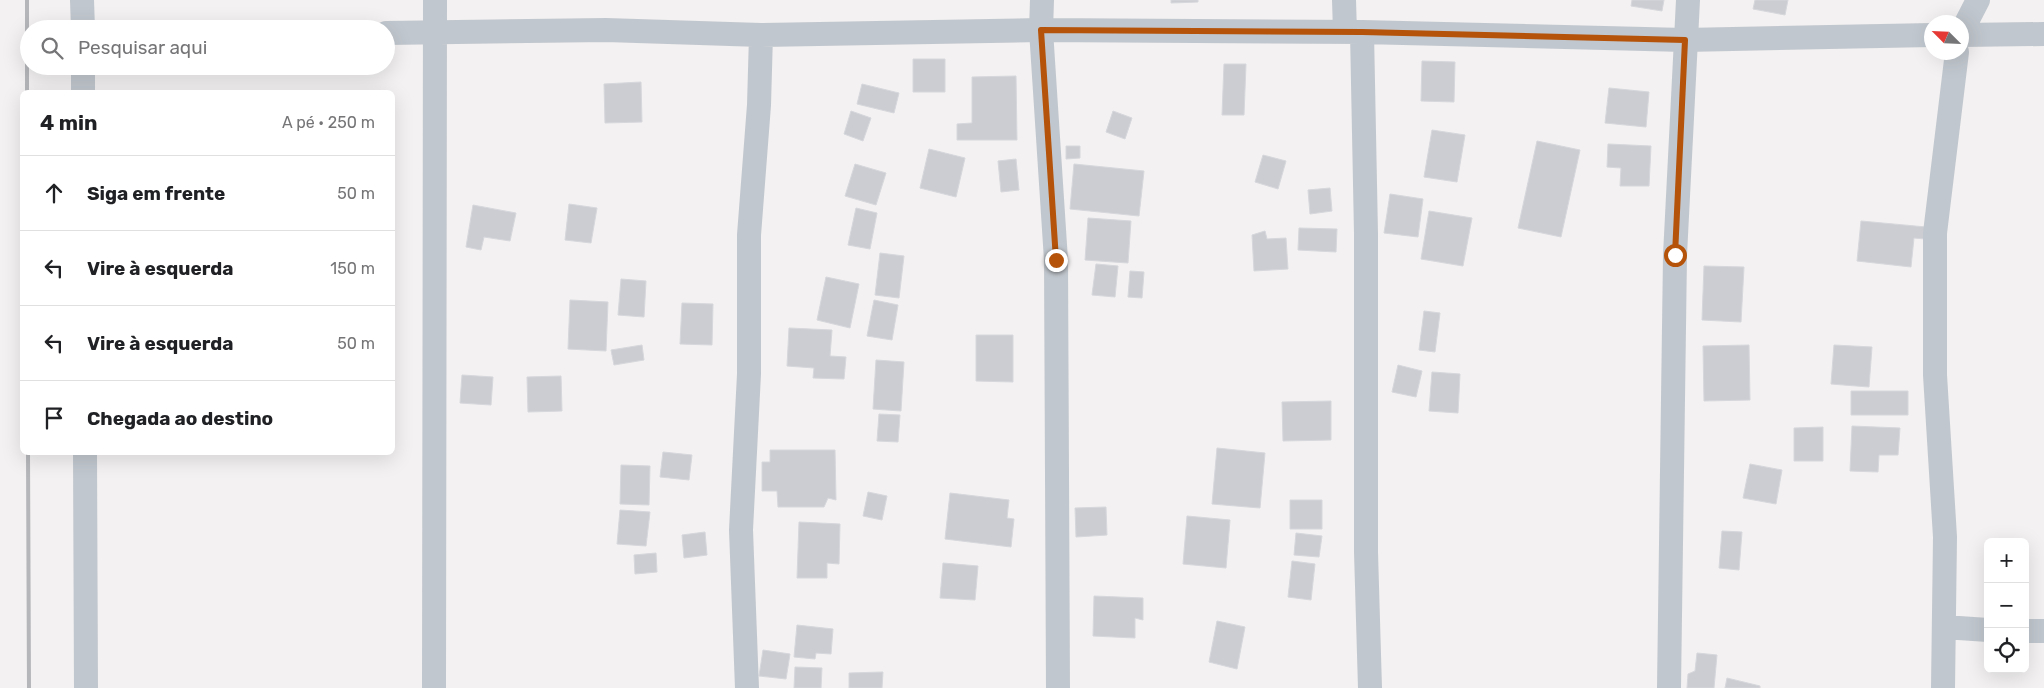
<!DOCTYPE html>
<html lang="pt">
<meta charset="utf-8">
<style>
:root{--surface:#fff;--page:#f6f6f6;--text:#202124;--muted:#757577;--line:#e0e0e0}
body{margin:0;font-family:Rubik,sans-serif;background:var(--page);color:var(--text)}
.controls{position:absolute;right:15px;bottom:15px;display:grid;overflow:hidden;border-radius:8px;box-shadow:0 5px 20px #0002}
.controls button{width:45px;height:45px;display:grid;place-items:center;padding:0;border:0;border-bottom:1px solid var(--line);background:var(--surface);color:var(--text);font:25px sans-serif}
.compass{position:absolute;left:1924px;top:15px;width:45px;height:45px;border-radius:50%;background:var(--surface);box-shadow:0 5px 20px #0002;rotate:294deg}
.stop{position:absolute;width:15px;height:15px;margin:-11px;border:4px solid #b45309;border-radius:50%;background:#fff}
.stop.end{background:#b45309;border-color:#fff;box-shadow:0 1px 5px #0008}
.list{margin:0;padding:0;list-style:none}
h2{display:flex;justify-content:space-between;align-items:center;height:65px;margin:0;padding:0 20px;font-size:21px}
h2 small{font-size:16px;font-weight:400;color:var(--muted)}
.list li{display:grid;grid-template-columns:32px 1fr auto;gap:15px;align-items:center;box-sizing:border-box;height:75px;padding:0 20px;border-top:1px solid var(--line)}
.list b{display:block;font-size:19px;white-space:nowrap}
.list em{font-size:16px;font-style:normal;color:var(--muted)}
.icon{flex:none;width:28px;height:28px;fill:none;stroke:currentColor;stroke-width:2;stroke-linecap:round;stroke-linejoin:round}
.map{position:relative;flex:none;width:2044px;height:688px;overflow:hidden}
.search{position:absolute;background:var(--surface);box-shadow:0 5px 20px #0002;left:20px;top:20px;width:375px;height:55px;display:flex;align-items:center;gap:12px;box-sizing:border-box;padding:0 18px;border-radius:28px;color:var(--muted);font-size:19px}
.panel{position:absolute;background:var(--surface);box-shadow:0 5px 20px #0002;left:20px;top:90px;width:375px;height:365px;border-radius:8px}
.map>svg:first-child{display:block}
.building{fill:#cccdd3;stroke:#d6d7dc}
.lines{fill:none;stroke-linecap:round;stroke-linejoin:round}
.minor{stroke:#c1c7ce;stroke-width:24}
.rail{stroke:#b4b6ba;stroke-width:4}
.route{stroke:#b45309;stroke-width:6}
</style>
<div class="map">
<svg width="2044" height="688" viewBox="0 0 2044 688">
<rect width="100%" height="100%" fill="#f3f1f1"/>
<!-- building -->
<path class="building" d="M1171,0h27v2l-27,1z
M1632,0h32l-2,11 -31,-5z
M1755,0h33l-3,15 -32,-6z
M913,59h32v33h-32z
M1422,61l33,1 -1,40 -33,-1z
M1224,64h22l-2,51h-22z
M1016,76l1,64h-60v-16l15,-1v-46z
M641,82l1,40 -37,1 -1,-39z
M862,84l37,9 -5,20 -37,-9z
M1609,88l40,4 -3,35 -41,-4z
M851,111l20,7 -8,23 -19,-7z
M1113,111l19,7 -7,21 -19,-7z
M1432,130l33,5 -8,47 -33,-5z
M1537,141l43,9 -19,87 -43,-9z
M1608,144l43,2 -2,40h-29l1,-18 -14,-1z
M1066,146h14v12l-14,1z
M929,149l36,9 -9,39 -36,-9z
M1263,155l23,6 -8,28 -23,-7z
M1016,159l3,31 -18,2 -3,-31z
M855,164l31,9 -10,32 -31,-9z
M1074,164l70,7 -5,45 -69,-7z
M1330,188l2,23 -22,3 -2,-24z
M1390,194l33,5 -5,38 -34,-4z
M569,204l28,4 -6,35 -26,-3z
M473,205l43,8 -6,28 -26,-4 -3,13 -15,-3z
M856,208l21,5 -7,36 -22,-4z
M1429,211l43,7 -9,48 -42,-7z
M1088,218l43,3 -3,42 -43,-3z
M1861,221l65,6 -1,12 -11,-1 -3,29 -54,-6z
M1299,228l38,1 -1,23 -38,-2z
M1265,231l2,8 19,-1 2,31 -34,2 -2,-36z
M880,253l24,3 -5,42 -24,-3z
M1096,264l22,2 -3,31 -23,-2z
M1704,266l40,1 -3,55 -39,-2z
M1130,271l14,1 -2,26 -14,-1z
M826,277l33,7 -9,44 -33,-8z
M621,279l25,2 -2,36 -26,-2z
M570,300l38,2 -2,49 -38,-2z
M874,300l24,5 -6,35 -25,-4z
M682,303l31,1 -1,41 -32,-1z
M1424,311l16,2 -5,39 -16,-2z
M789,328l43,2 -2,26 16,1 -2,22 -31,-1 1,-10 -27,-2z
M976,335h37v47l-37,-1z
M642,345l2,15 -30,5 -3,-15z
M1749,345l1,55 -46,1 -1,-55z
M1834,345l38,2 -3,40 -38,-3z
M876,360l28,2 -3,49 -28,-2z
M1398,365l24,6 -6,26 -24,-5z
M1432,372l28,2 -2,39 -29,-2z
M462,375l31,2 -2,28 -31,-2z
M561,376l1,35 -34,1 -1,-35z
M1851,391h57v24h-57z
M1331,401v39l-48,1 -1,-39z
M879,414l21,1 -2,27 -21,-1z
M1852,426l48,2 -2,27h-19l-1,17 -28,-1z
M1823,427v34h-29v-33z
M1217,448l48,5 -5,55 -48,-4z
M770,450h65l1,50 -8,-2 -4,9h-46l-1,-16h-15v-29h8z
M663,452l29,3 -3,25 -29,-3z
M1750,464l32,6 -6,34 -33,-6z
M621,465l29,1 -1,39 -29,-1z
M868,492l19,4 -5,24 -19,-4z
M950,493l59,7 -2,18 7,1 -3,28 -66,-8z
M1290,500h32v29h-32z
M1106,507l1,28 -31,2 -1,-29z
M620,510l30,2 -4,34 -29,-2z
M1187,516l43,4 -4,48 -43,-4z
M799,522l41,2 -1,40 -12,-1v15h-30z
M1722,531l20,1 -3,38 -20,-2z
M705,532l2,23 -23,3 -2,-23z
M1296,533l26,3 -3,21 -25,-2z
M656,553l1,19 -22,2 -1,-19z
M1292,561l23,3 -4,36 -23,-3z
M943,563l35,3 -3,34 -35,-2z
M1094,596l49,2v22l-8,-2v20l-42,-2z
M1217,621l28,6 -8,42 -28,-7z
M797,625l36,4 -2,25 -15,-1 -1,6 -21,-2z
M763,650l27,4 -4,25 -27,-3z
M1697,653l20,2 -3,33h-27l1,-14 7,-3z
M795,667l27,1 -1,20h-27z
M883,672l-1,16h-33v-15z
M1727,678l33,8v2h-35z"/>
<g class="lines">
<!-- minor -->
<path class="minor" d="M82,0l1,29
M1042,0l-1,30 15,230 2,428
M1344,0l1,32
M1962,31l16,-31
M1362,32l4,202v318l4,136
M386,33l220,-3 155,5 280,-5 321,2 323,8 247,-5
M1962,35l82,-1
M83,66v26
M85,452l1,236
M1944,627l44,3
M2025,631h19
M434,688l1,-688
M747,688l-6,-158 8,-156v-139l10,-130 2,-70
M1669,688l6,-433 13,-255
M1943,688l2,-151 -10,-162v-142l22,-181"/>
<!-- rail -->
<path class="rail" d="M27,0v92
M28,452l1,236"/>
</g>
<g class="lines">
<!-- route -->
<path class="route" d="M1056,260l-15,-230 321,2 323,8 -10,215"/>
</g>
</svg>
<div class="controls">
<button>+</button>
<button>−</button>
<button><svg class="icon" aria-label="locate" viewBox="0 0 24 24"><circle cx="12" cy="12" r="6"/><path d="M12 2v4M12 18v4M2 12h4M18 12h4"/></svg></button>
</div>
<svg class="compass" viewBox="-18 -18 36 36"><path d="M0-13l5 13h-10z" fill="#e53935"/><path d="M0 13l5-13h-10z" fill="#757577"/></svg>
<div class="stop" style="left:1675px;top:255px"></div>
<div class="stop end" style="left:1056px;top:260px"></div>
<div class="search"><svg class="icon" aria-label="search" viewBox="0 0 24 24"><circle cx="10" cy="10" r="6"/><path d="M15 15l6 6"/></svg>Pesquisar aqui</div>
<section class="panel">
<h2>4 min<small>A pé · 250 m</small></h2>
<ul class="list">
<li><svg class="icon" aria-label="ahead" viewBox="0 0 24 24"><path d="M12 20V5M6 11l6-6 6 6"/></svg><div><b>Siga em frente</b></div><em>50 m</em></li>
<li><svg class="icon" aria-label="left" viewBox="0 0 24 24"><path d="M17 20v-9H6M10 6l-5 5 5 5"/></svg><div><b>Vire à esquerda</b></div><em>150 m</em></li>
<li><svg class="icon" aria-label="left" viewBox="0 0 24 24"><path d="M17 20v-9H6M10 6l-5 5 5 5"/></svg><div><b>Vire à esquerda</b></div><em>50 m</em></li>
<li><svg class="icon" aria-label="arrive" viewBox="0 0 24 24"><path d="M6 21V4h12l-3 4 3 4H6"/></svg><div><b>Chegada ao destino</b></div></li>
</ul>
</section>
</div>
